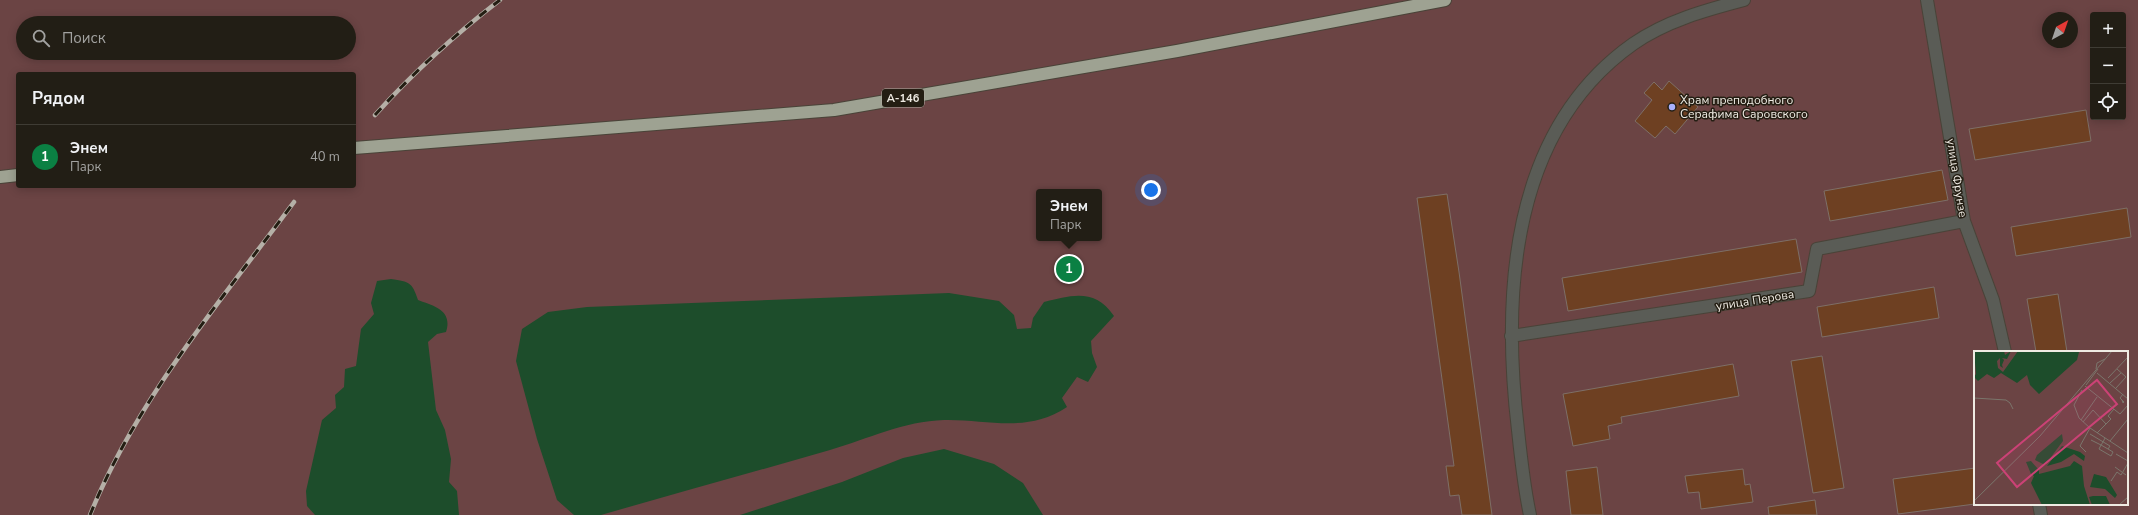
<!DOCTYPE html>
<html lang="ru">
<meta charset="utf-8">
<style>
:root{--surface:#221e15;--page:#2e2b22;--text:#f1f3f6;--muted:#a2a2a0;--line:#3f3c34;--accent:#0b8043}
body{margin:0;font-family:"Nunito Sans",sans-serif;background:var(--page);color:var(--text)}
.controls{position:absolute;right:12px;top:12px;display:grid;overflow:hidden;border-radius:4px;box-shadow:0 2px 10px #0003}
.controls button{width:36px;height:36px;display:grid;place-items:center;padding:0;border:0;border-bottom:1px solid var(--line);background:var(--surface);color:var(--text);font:20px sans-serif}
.compass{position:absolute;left:2042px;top:12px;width:36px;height:36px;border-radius:50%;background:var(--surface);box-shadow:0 2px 10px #0003;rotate:40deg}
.you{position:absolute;left:1151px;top:190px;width:14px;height:14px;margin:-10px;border:3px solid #fff;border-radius:50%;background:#1a73e8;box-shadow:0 0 0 6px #1a73e833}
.badge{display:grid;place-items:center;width:26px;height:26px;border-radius:50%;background:var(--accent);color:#fff;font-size:13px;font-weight:700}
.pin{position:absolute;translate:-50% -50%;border:2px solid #fff;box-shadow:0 1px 4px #0006}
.popup{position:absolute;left:1036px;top:189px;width:66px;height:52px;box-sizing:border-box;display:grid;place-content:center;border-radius:4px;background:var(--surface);filter:drop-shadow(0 1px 3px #0005);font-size:13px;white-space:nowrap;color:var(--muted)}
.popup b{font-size:15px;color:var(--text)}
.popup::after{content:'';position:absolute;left:50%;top:100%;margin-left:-8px;border:8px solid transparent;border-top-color:var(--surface)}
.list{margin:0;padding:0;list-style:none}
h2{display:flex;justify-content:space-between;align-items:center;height:52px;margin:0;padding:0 16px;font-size:17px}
h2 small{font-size:13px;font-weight:400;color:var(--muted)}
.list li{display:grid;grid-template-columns:26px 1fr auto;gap:12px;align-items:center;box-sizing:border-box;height:64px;padding:0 16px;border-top:1px solid var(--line)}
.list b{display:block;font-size:15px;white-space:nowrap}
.list p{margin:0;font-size:13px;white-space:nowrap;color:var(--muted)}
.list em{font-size:13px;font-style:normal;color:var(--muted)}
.icon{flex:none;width:22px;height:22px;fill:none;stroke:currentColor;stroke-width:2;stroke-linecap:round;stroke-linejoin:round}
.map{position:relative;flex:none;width:2138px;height:515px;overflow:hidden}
.search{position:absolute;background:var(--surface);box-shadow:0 2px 10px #0003;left:16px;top:16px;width:340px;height:44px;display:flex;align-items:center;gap:10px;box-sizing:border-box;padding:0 14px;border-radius:22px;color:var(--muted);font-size:15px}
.panel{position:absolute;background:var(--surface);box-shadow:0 2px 10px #0003;left:16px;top:72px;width:340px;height:116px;border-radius:4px}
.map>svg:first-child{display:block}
.green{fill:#6b4444;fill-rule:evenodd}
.water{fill:#1d4d2b}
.building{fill:#6e4022;stroke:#7e6f67}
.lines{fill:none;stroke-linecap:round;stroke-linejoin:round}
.minor-casing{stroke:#494338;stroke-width:14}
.highway-casing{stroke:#494338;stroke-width:14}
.minor{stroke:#5a5c56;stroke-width:12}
.highway{stroke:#9ea292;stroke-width:12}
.rail-casing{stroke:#b5b0a7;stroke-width:4.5}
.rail{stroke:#241e13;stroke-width:3;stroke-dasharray:9;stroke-linecap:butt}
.poi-dot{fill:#a9b0fc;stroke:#241e13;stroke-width:1.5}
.labels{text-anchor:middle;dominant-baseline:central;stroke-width:3;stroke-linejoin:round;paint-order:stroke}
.shield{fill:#241e13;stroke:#b2aea5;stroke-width:1}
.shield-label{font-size:11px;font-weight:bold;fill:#efebe3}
.poi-label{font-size:12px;fill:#efebe3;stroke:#241e13;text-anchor:start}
.street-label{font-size:12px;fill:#efebe3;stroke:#241e13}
.inset-road{fill:none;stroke:#7b766c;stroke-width:1}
.view{fill:#cb4276;fill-opacity:0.15;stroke:#cb4276;stroke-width:2}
.inset-edge{fill:none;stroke:#efebe3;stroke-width:2}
</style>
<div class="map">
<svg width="2138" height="515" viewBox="0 0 2138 515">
<rect width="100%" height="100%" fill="#2e281c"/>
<!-- green -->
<path class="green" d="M0,0h2138v515h-2138zM2093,15h30v102h-30zM2048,18h24v24h-24zM23,23h326v30h-326zM18,74h336v112h-336zM1039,192h60v46h-60zM1975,352h152v152h-152z"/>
<!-- water -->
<path class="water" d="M391,279c19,3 21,3 27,21 16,6 35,10 28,32l-9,2 -9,8 8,68 9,20 6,29 -2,23 8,9 2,24h-144l-8,-9 -1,-15 16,-71 14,-12 -1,-13 9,-8 1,-18 11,-3 5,-37 13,-15 -3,-11 6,-22z
M949,293l50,8 15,14 3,14 14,-1 2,-10 11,-16c28,-7 51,-14 70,14l-23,25 1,12 5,14 -9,15 -11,-5 -15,21 5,9c-41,27 -79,12 -123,13 -40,1 -76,19 -114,30 -76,22 -153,43 -229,65h-27l-17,-15 -20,-61 -21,-78 6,-32 26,-17 39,-5z
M944,449l50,15 29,19 20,32h-303l102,-33 61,-24z"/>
<!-- building -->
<path class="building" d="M1669,81l29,26 -23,27 -9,-8 -11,12 -20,-17 17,-21 -8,-7 10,-11 8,8z
M2086,110l5,31 -116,19 -6,-31z
M1942,170l6,30 -118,21 -6,-30z
M1447,194l12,78 33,243h-30l-3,-20 -9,1 -4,-30h8l-37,-268z
M2127,208l4,29 -115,19 -5,-29z
M1796,239l6,33 -234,39 -6,-33z
M1934,287l5,31 -117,19 -5,-30z
M2058,294l9,58h-31l-9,-53z
M1822,356l22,132 -31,5 -22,-132z
M1733,364l6,32 -118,21 1,6 -14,3 2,13 -37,7 -10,-52z
M1597,467l6,48h-32l-5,-44z
M1975,468v36l-77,10 -5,-35z
M1743,469l2,16 5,-1 3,18 -52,7 -2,-17 -11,1 -3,-17z
M1815,500l2,15h-48l-1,-8z"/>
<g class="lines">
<defs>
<path id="minor" d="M1927,0l37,221 29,79 12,52
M1511,336l298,-45 8,-42 147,-28
M2039,504l2,11
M1530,515c-6,-28 -9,-56 -12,-85 -16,-135 -8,-299 115,-386 33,-23 73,-34 111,-44"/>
<path id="highway" d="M354,148l480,-38 343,-59 268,-51
M0,177l18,-2"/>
</defs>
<!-- minor casing -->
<use href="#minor" class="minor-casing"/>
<!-- highway casing -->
<use href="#highway" class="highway-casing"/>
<!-- minor -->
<use href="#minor" class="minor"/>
<!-- highway -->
<use href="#highway" class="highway"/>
<defs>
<path id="rail" d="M375,115c39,-43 78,-79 125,-115
M90,515c47,-116 130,-213 204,-313"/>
</defs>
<!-- rail casing -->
<use href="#rail" class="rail-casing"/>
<!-- rail -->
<use href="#rail" class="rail"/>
</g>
<!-- markers -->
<circle class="poi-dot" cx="1672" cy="107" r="4"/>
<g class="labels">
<!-- shield labels -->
<rect class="shield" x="882" y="89" width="42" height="18" rx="3"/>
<g class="shield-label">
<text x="903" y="98">А-146</text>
</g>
<!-- poi labels -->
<g class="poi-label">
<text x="1680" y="100">Храм преподобного<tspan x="1680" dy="14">Серафима Саровского</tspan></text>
</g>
<!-- street labels -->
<g class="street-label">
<text transform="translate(1957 178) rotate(81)">улица Фрунзе</text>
<text transform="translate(1755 300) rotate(-9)">улица Перова</text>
</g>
</g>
<!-- overview -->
<g transform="translate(1974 351)">
<rect width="154" height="154" fill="#2e281c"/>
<path d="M0,0h154v154h-154z" fill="#6b4444"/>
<path d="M0,0h30l1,4 6,-4 -4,8 -5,-1 2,2 -2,5 1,3 -3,-2v-8l-3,3 1,7 5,4 15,-21 61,1 -2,8 -38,34 -9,-9 -3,-10 -10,8 -16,-10 -7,5 -7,-4 -9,7 -4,-4 2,-3zM88,83l1,7 -18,24 -10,-5 2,-5zM88,95l18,6 5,4 -1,5 -10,-7 -13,8 -14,4zM57,110l8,9v4l31,-8 4,-5 8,5 2,20 6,19h-48l-11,-22 3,-7 -3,-2 -5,-12zM120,123l12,3 11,18 -2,3 -10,-9 -15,-2zM119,145h13l4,9h-18l-3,-8z" fill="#1d4d2b"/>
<path class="inset-road" d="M122,18l1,-6 8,-4M123,22l31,26M134,27l20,-21M136,32l11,-10M112,34l12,-16M111,35l35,28 8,-9M142,37l10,-11 -9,-8M108,39l-8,15 5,13 11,10 38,25M0,47l32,2 4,3 3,6M148,49l1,3 1,-1 -4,-4 3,-4M107,69l16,-23M109,71l10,-12 13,14M123,82l14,-14 -3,-3 6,-7M116,83l20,12 -2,3M117,89l10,5 7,4 5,3 -2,4 -12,-7 2,-4 2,-3 2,-4M136,90l18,-22M112,101l-6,-6 10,-18M142,103l12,7M141,116l11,8M137,130l6,-9 4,3 7,-12M0,150l66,-65 72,-85M145,154l9,-8"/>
<path class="view" d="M123,29l20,24 -100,83 -20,-24z"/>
<rect width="154" height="154" class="inset-edge"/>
</g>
</svg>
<div class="controls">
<button>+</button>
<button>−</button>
<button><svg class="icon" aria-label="locate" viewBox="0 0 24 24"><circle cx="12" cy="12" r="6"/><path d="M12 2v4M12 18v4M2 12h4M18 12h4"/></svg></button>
</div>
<svg class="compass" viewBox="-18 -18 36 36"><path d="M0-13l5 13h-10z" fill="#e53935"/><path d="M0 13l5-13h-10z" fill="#a2a2a0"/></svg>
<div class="you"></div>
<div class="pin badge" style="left:1069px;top:269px">1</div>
<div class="popup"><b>Энем</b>Парк</div>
<div class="search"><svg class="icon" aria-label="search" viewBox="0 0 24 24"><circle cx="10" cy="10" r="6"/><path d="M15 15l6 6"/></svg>Поиск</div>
<section class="panel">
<h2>Рядом<small></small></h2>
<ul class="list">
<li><span class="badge">1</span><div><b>Энем</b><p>Парк</p></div><em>40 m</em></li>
</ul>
</section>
</div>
